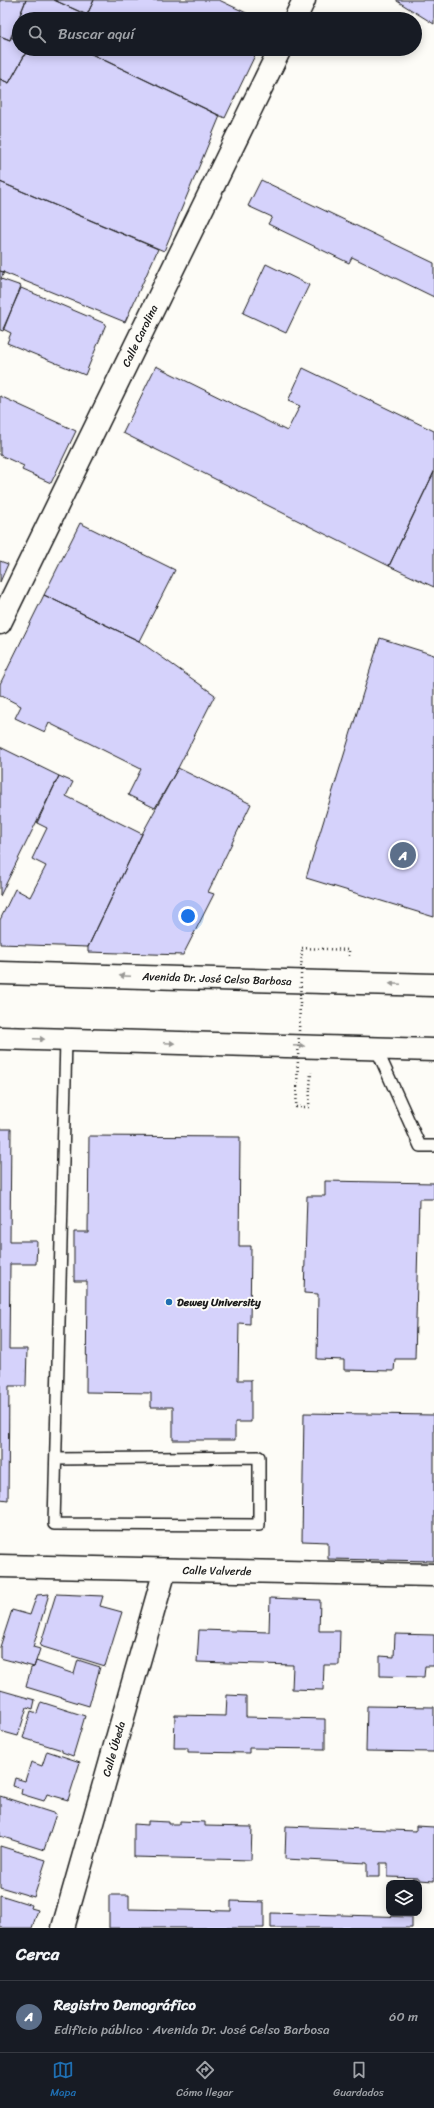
<!DOCTYPE html>
<html lang="es">
<meta charset="utf-8">
<style>
:root{--surface:#171b24;--page:#242831;--text:#f1f3f6;--muted:#9ea1a6;--line:#363941;--accent:#1f6fb2}
body{margin:0;font-family:Sriracha,sans-serif;background:var(--page);color:var(--text)}
.controls{position:absolute;right:12px;bottom:12px;display:grid;overflow:hidden;border-radius:8px;box-shadow:0 2px 10px #0003}
.controls button{width:36px;height:36px;display:grid;place-items:center;padding:0;border:0;border-bottom:1px solid var(--line);background:var(--surface);color:var(--text);font:20px sans-serif}
.you{position:absolute;left:188px;top:916px;width:14px;height:14px;margin:-10px;border:3px solid #fff;border-radius:50%;background:#1a73e8;box-shadow:0 0 0 6px #1a73e833}
.badge{display:grid;place-items:center;width:26px;height:26px;border-radius:50%;background:var(--accent);color:#fff;font-size:13px;font-weight:700}
.pin{position:absolute;translate:-50% -50%;border:2px solid #fff;box-shadow:0 1px 4px #0006}
.list{margin:0;padding:0;list-style:none}
h2{display:flex;justify-content:space-between;align-items:center;height:52px;margin:0;padding:0 16px;font-size:17px}
h2 small{font-size:13px;font-weight:400;color:var(--muted)}
.list li{display:grid;grid-template-columns:26px 1fr auto;gap:12px;align-items:center;box-sizing:border-box;height:72px;padding:0 16px;border-top:1px solid var(--line)}
.list b{display:block;font-size:15px;white-space:nowrap}
.list p{margin:0;font-size:13px;white-space:nowrap;color:var(--muted)}
.list em{font-size:13px;font-style:normal;color:var(--muted)}
.icon{flex:none;width:22px;height:22px;fill:none;stroke:currentColor;stroke-width:2;stroke-linecap:round;stroke-linejoin:round}
.map{position:relative;flex:none;width:434px;height:1928px;overflow:hidden}
.search{position:absolute;background:var(--surface);box-shadow:0 2px 10px #0003;left:12px;right:12px;top:12px;height:44px;display:flex;align-items:center;gap:10px;box-sizing:border-box;padding:0 14px;border-radius:22px;color:var(--muted);font-size:15px}
.sheet{height:124px;background:var(--surface)}
nav{display:flex;justify-content:space-around;align-items:center;box-sizing:border-box;height:56px;border-top:1px solid var(--line);background:var(--surface);font-size:11px;color:var(--muted)}
nav a{display:grid;justify-items:center;gap:2px}
nav .on{color:var(--accent)}
.map>svg:first-child{display:block}
.building{fill:#d5d2fb;stroke:#1c1c1c}
.lines{fill:none;stroke-linecap:round;stroke-linejoin:round}
.lane-casing{stroke:#1c1c1c;stroke-width:14}
.street-casing{stroke:#1c1c1c;stroke-width:25}
.secondary-casing{stroke:#1c1c1c;stroke-width:25}
.path{stroke:#1c1c1c;stroke-width:2.5;stroke-dasharray:1 3;stroke-linecap:butt}
.lane{stroke:#fdfcf7;stroke-width:11}
.street{stroke:#fdfcf7;stroke-width:22}
.secondary{stroke:#fdfcf7;stroke-width:22}
.path-bridge{stroke:#1c1c1c;stroke-width:2.5;stroke-dasharray:1 3;stroke-linecap:butt}
.oneway{fill:#989794}
.poi-dot{fill:#1f6fb2;stroke:#fdfcf7;stroke-width:1.5}
.labels{text-anchor:middle;dominant-baseline:central;stroke-width:4;stroke-linejoin:round;paint-order:stroke}
.street-label{font-size:11px;fill:#1c1c1c;stroke:#fdfcf7}
.poi-label{font-size:11px;font-weight:bold;fill:#1c1c1c;stroke:#fdfcf7;text-anchor:start}
</style>
<div class="map">
<svg width="434" height="1928" viewBox="0 0 434 1928">
<rect width="100%" height="100%" fill="#fdfcf7"/>
<filter id="ink" filterUnits="userSpaceOnUse"><feTurbulence type="fractalNoise" baseFrequency=".025" numOctaves="2"/><feDisplacementMap in="SourceGraphic" scale="8" xChannelSelector="R" yChannelSelector="G"/><feConvolveMatrix kernelMatrix="1 2 1 2 8 2 1 2 1" color-interpolation-filters="sRGB"/></filter>
<g filter="url(#ink)">
<!-- building -->
<path class="building" d="M0,0h26l-16,40 -10,-4z
M26,0h28l33,15 -2,4h-66v23l-8,-5z
M54,0h40l-7,15z
M94,0h125l40,19h-174z
M397,0h37v24l-37,-23z
M0,36l10,4 1,-3 8,5v7h9l-19,34 -9,-4z
M28,49h53l139,67 -56,135 -164,-69v-103l9,4z
M81,49h177l-33,69z
M261,180l173,83v34l-82,-40 -3,6 -81,-39 4,-7 -24,-11z
M0,182l158,67 -33,73 -125,-51z
M266,264l43,21 -23,48 -43,-20z
M0,271l4,1 -3,7 20,7 -18,45 -3,-1z
M21,288l85,36 -21,51 -78,-32 4,-10 -8,-4z
M156,366l131,65 13,-25 -12,-5 15,-33 131,63v41l-45,94 -266,-133z
M0,396l76,35 -25,52 -29,-13 2,-4 -24,-11z
M434,472v115l-45,-21z
M80,523l95,47 -36,71 -95,-46z
M0,561l8,3 -8,18z
M44,595l95,46 76,54 -37,73 -23,40 -27,-13 13,-26 -92,-46 -4,9 -30,-14 6,-12 -21,-11v-11z
M380,638l54,17v262l-128,-39z
M0,747l59,29 -59,120z
M178,768l73,36 -43,88 6,2 -31,61 -95,-3v-5l54,-113z
M59,776l14,6 -7,14 76,38 -54,113 -88,-3v-24l15,-31 15,8 16,-31 -14,-7 15,-31 -10,-5z
M0,1129h11l-1,112h27l-1,23h-26l-1,85h18l-1,37h-17l-1,114 -8,-1z
M89,1136l151,1 -1,109h12l-1,78 -11,-1 -1,57h13v42h-16v18h-62v-33h-22v-14l-65,-1 1,-111h-13v-49h14z
M325,1181l109,2v16h-15l-4,160h-20l-1,12 -50,-1v-10l-27,-1 1,-65 -14,-1 3,-97h18z
M304,1413l130,2v146l-106,-2v-17l-26,-1z
M49,1594l-16,53 7,2 -6,18 -34,-9v-11l12,-37 18,5 7,-20z
M56,1594l47,2 -3,10 22,6 -17,54 -65,-20z
M270,1598l50,2 -1,31h21l-1,34h-15l-1,25 -31,-1 1,-24 -96,-3 2,-32 70,2z
M395,1634l39,1v31h-9l-1,11 -44,-1v-20l14,1z
M78,1660l22,7 -11,39 -63,-19 5,-19 3,-1 2,-6 38,13z
M0,1690l35,10 -2,9 -6,-2 -9,29 -18,-5z
M227,1695l19,1v21l79,2v30l-76,-1v5l-61,-1v-4h-14l1,-33 51,1z
M41,1702l44,14 -12,40 -11,-4v-2l-39,-12 8,-27 6,2z
M367,1706l67,1v45l-68,-1z
M47,1751l33,11 -12,38 -21,-6 -3,7 -23,-7 1,-5 -9,-3 2,-8 10,3 6,-19 11,4z
M0,1796l56,18 -12,36 -44,-14z
M148,1821l21,1v2h11v-3l25,1v4l47,1 -1,33 -117,-3v-33l14,1z
M286,1826l130,5v-5l18,1v54l-15,-1v-2l-31,-1v-14h-8v14h-13v-14l-82,-4z
M0,1846l46,14 -12,37 -34,-10z
M0,1895l32,10 -1,3 7,2 -6,18h-32z
M109,1895h20v14l102,2v-10l33,1v26h-155z
M271,1913l141,4v11h-141z"/>
<g class="lines">
<defs>
<path id="lane" d="M376,1048l44,98h14
M56,1459l203,-2v68l-205,-1 12,-484"/>
<path id="street" d="M295,19l9,-19
M0,623l280,-574
M0,1566l434,9
M63,1928l102,-358"/>
<path id="secondary" d="M0,973l434,12
M0,1038l434,12"/>
</defs>
<!-- lane casing -->
<use href="#lane" class="lane-casing"/>
<!-- street casing -->
<use href="#street" class="street-casing"/>
<!-- secondary casing -->
<use href="#secondary" class="secondary-casing"/>
<!-- path -->
<path class="path" d="M302,948l47,2v8
M297,1087l-1,20h13l2,-35"/>
<!-- lane -->
<use href="#lane" class="lane"/>
<!-- street -->
<use href="#street" class="street"/>
<!-- secondary -->
<use href="#secondary" class="secondary"/>
<!-- path-bridge -->
<path class="path-bridge" d="M297,1087l5,-139"/>
</g>
<!-- one-way arrows -->
<defs><path id="oneway-solid" d="M-6-.8H1V-3.2L6.5 0L1 3.2V.8H-6Z"/></defs>
<g class="oneway">
<use href="#oneway-solid" transform="translate(125 976) rotate(-178)"/>
<use href="#oneway-solid" transform="translate(395 984) rotate(-178)"/>
<use href="#oneway-solid" transform="translate(39 1039) rotate(2)"/>
<use href="#oneway-solid" transform="translate(169 1043) rotate(2)"/>
<use href="#oneway-solid" transform="translate(299 1046) rotate(2)"/>
</g>
</g>
<!-- markers -->
<circle class="poi-dot" cx="169" cy="1302" r="4"/>
<g class="labels">
<!-- street labels -->
<g class="street-label">
<text transform="translate(140 336) rotate(-64)">Calle Carolina</text>
<text transform="translate(217 979) rotate(2)">Avenida Dr. José Celso Barbosa</text>
<text transform="translate(217 1571) rotate(1)">Calle Valverde</text>
<text transform="translate(114 1749) rotate(-74)">Calle Úbeda</text>
</g>
<!-- poi labels -->
<g class="poi-label">
<text x="177" y="1302">Dewey University</text>
</g>
</g>
</svg>
<div class="controls">
<button><svg class="icon" aria-label="layers" viewBox="0 0 24 24"><path d="M12 4l9 5-9 5-9-5zM3 14l9 5 9-5"/></svg></button>
</div>
<div class="you"></div>
<div class="pin badge" style="left:403px;top:855px;background:#5c6f8a">A</div>
<div class="search"><svg class="icon" aria-label="search" viewBox="0 0 24 24"><circle cx="10" cy="10" r="6"/><path d="M15 15l6 6"/></svg>Buscar aquí</div>
</div>
<section class="sheet">
<h2>Cerca<small></small></h2>
<ul class="list">
<li><span class="badge" style="background:#5c6f8a">A</span><div><b>Registro Demográfico</b><p>Edificio público · Avenida Dr. José Celso Barbosa</p></div><em>60 m</em></li>
</ul>
</section>
<nav>
<a class="on"><svg class="icon" aria-label="map" viewBox="0 0 24 24"><path d="M3 6l6-2 6 2 6-2v14l-6 2-6-2-6 2zM9 4v14M15 6v14"/></svg>Mapa</a>
<a><svg class="icon" aria-label="directions" viewBox="0 0 24 24"><path d="M12 3l9 9-9 9-9-9zM9 14v-3h6M13 9l2 2-2 2"/></svg>Cómo llegar</a>
<a><svg class="icon" aria-label="saved" viewBox="0 0 24 24"><path d="M7 4h10v16l-5-4-5 4z"/></svg>Guardados</a>
</nav>
